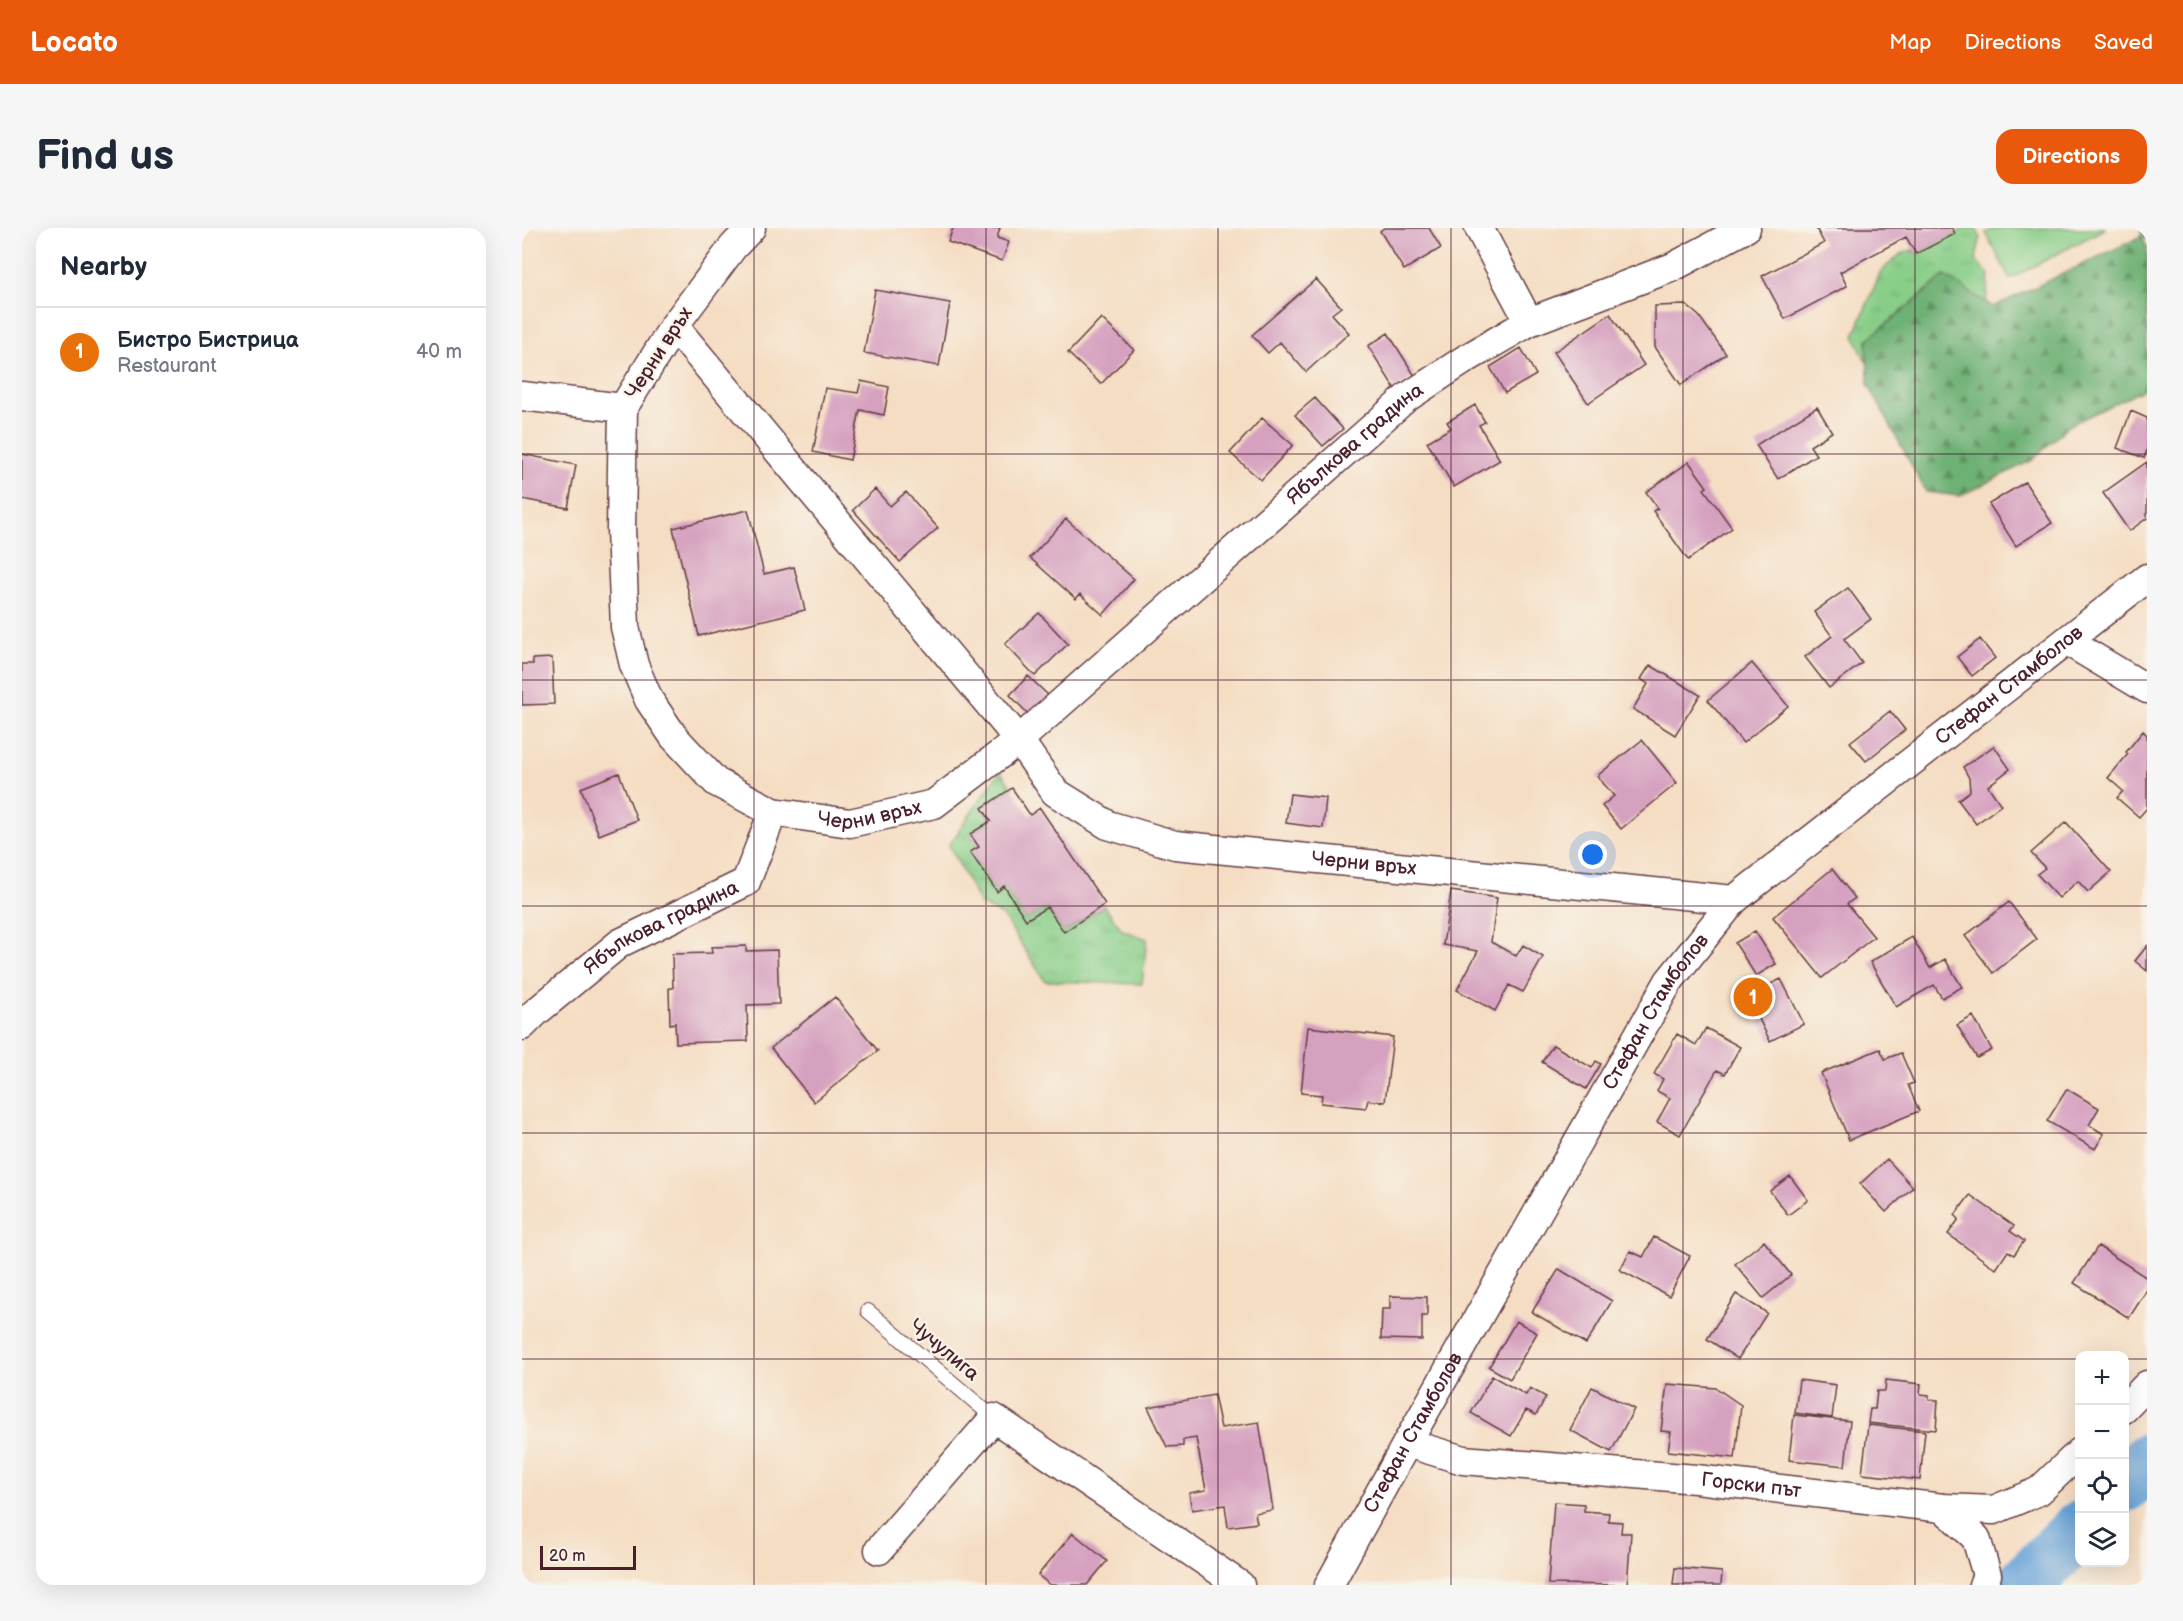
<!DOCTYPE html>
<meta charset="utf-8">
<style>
:root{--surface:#fff;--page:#f6f6f7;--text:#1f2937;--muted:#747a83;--line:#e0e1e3;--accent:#ea580c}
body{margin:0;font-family:"Balsamiq Sans",sans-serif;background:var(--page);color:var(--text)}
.controls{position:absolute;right:18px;bottom:18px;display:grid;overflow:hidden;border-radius:12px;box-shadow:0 6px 24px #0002}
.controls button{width:54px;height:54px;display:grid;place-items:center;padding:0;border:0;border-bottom:2px solid var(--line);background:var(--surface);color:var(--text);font:30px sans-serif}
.scale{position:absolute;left:18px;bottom:15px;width:96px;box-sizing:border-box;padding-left:6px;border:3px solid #4a1f2b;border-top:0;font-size:16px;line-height:21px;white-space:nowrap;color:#4a1f2b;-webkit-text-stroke:4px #f7f3e8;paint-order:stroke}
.you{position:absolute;left:1071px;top:627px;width:21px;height:21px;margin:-15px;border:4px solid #fff;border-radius:50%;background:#1a73e8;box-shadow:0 0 0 9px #1a73e833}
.badge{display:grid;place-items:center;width:39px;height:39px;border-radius:50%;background:var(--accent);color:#fff;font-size:20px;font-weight:700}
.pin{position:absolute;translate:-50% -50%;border:3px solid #fff;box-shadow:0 2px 6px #0006}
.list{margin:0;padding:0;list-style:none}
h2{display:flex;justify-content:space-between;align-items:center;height:78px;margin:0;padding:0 24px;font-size:26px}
h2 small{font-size:20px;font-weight:400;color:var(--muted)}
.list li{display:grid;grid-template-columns:39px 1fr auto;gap:18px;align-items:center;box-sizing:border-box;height:90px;padding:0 24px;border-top:2px solid var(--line)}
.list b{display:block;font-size:22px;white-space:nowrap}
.list p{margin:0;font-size:20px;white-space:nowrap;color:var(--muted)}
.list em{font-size:20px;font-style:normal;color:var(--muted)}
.icon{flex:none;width:33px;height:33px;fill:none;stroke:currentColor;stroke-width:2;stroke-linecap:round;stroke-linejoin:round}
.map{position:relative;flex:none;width:1625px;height:1357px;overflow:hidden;border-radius:18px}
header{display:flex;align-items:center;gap:36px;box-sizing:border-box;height:84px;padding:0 30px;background:var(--accent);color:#fff}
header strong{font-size:28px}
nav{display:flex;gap:33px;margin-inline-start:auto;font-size:21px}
.intro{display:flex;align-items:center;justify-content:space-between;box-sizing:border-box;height:144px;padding:0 36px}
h1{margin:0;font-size:42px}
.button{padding:15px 27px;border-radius:18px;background:var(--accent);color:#fff;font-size:21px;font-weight:700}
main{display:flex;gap:36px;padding:0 36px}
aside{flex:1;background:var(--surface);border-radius:18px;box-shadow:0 6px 24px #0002}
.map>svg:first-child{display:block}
.grass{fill:url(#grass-tufts);stroke:#69765a;stroke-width:1.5}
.forest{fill:url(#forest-firs);stroke:#5c6850;stroke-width:1.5}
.park{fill:#88ce88;stroke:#69765a;stroke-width:1.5}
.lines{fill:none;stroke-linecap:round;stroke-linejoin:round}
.river{stroke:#67a3d8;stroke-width:57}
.building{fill:#d6a0bf}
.lane-casing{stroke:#643c42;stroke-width:16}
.street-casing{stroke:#643c42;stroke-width:31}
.lane{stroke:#fff;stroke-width:14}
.street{stroke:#fff;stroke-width:28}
.grid{fill:none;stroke:#4a1f2b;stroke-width:1.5;stroke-opacity:0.55}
.labels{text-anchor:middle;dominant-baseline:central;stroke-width:4.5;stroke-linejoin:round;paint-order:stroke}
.street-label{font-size:20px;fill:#4a1f2b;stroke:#f7f3e8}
</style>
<header>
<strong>Locato</strong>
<nav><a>Map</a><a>Directions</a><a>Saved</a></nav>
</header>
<div class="intro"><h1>Find us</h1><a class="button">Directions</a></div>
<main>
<aside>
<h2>Nearby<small></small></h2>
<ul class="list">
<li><span class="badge" style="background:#e8710a">1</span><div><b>Бистро Бистрица</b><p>Restaurant</p></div><em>40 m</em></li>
</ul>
</aside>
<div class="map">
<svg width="1625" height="1357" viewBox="0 0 1625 1357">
<defs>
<pattern id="grass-tufts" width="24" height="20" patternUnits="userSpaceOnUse" patternTransform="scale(1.5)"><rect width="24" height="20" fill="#88ce88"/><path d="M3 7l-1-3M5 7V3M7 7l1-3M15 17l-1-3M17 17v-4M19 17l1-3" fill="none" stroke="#77b076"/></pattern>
<pattern id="forest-firs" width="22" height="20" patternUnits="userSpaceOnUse" patternTransform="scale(1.5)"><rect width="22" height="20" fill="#6eb174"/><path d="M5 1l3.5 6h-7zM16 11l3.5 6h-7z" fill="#5c8f5f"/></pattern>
</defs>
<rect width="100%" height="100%" fill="#f7f3e8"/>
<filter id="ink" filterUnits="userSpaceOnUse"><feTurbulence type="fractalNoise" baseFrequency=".0167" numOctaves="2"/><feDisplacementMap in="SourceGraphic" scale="12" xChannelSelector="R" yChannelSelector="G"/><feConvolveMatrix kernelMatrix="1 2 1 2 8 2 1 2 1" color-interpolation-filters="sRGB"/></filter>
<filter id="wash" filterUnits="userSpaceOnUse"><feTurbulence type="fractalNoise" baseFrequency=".008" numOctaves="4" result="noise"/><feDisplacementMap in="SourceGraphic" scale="24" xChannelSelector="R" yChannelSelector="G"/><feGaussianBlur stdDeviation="1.35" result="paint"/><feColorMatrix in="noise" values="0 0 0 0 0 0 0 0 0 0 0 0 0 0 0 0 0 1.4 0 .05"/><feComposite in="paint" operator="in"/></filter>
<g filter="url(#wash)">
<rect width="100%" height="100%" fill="#f5ddc3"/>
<!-- grass -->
<path class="grass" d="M1443,0h11l4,9 -4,23 13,15 -3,28 -42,-27 -77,64v23l-13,-27 27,-65 20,-17 12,-4 3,4z
M478,543l12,17 -30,20 9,13 -21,13 9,13 -8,6 25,38 8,-5 22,34 21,-13 17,25 40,-26 18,24 25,9 -5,45 -97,-3 -42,-65 -23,-12 -31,-59z"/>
<!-- forest -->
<path class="forest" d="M1620,0h5v11l-6,-1 6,8v142l-79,38 -35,34 -73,36 -34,-4 -58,-108 -1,-44 78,-64 48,31 147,-70z"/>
<!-- park -->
<path class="park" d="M1474,0h110l-96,51 -24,-46z"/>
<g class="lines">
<!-- river -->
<path class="river" d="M1602,1256l23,-22
M1502,1357l56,-56"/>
</g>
<g id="blocks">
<!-- building -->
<path class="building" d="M431,0h47l-3,10 12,4 -7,19 -54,-19z
M862,0h45l12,20 -37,22 -24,-39z
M1294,0h136l3,6 -39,20 -10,-17 -66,35 7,14 -62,33 -23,-43 62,-33z
M794,51l25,28 -9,7 17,19 -43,39 -26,-30 -12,11 -16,-18z
M353,62l75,13 -11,63 -75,-13z
M1164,77l13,11 27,38 -45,31 -26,-38v-41z
M1088,86l34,51 -56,38 -34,-51z
M579,90l33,32 -33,34 -33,-31z
M866,105l27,43 -20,13 -27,-43z
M999,120l15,27 -31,18 -15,-26z
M339,153l28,6 -5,28 -24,-5 -10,50 -37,-8 12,-64 33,5z
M793,170l28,31 -20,17 -28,-31z
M953,177l10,17 -6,3 21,35 -46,27 -27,-45 24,-14 -4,-6z
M1295,179l15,25 -22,14 6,9 -38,24 -22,-34z
M1609,183l16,7v32l-3,8 -27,-10z
M740,190l31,27 -32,35 -31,-27z
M0,226l54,11 -8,43 -46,-9z
M1167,234l18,25 -3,2 28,39 -44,32 -35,-49 5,-3 -12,-16z
M1625,234v56l-18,13 -26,-38z
M1503,254l27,41 -36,23 -27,-42z
M353,261l15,17 16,-14 32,36 -38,34 -47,-52z
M226,282l16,64 30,-7 11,43 -106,26 -26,-108z
M544,291l68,60 -31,36 -23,-21 -4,5 -46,-41z
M1326,360l23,31 -27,20 18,24 -33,25 -24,-31 27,-21 -18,-24z
M517,385l29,31 -33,32 -30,-32z
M1458,411l15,19 -23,18 -15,-19z
M30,430l2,46 -32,1v-41h11v-5z
M1230,435l36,43 -45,37 -35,-43z
M1128,437l50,30 -25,40 -42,-26 15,-25 -7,-5z
M506,448l20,19 -19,20 -19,-20z
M1368,483l15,19 -39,31 -16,-19z
M1621,503l4,4v73l-8,9 -22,-19 6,-7 -15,-13 20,-24 -2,-2z
M1120,512l35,43 -56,46 -19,-23 12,-10 -17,-20z
M1472,518l16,23 -22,17 13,19 -25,19 -18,-24 12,-9 -1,-13 -6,-11z
M97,545l18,47 -38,15 -18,-47z
M490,560l18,27 10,-7 65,96 -41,28 -17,-25 -21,13 -22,-34 -7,6 -27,-40 9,-5 -9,-13 21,-13 -9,-13z
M768,566l36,4 -3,30 -37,-5z
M1544,594l45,50 -23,20 -10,-11 -19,17 -22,-24 8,-6 -14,-15z
M1310,641l23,29 -8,6 27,33 -52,41 -49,-61z
M929,663l46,7 -6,44 25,14 7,-11 20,12 -20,35 -14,-7 -14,26 -38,-21 21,-39 -35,-6z
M1487,674l28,37 -44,34 -28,-37z
M1233,703l21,33 -20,12 -21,-33z
M1390,709l18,31 15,-9 17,28 -20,11 -8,-13 -38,22 -26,-45z
M224,718v5l31,-1 2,54 -32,1 1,36 -72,2 -1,-20 -5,1 -1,-36h4l-1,-34 40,-1 -1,-6z
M1625,718v25l-12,-10z
M1259,751l23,45 -34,17 -23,-46z
M313,769l43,54 -64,51 -43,-54z
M1451,788l19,34 -15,8 -20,-33z
M786,799l85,10 -8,65 -17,-2 -2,8 -45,-5 1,-8 -21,-2z
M1184,800l34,19 -15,27 -8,-4 -37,65 -23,-13 13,-24 -13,-7 6,-12 -9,-5 23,-40 19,11z
M1031,817l39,23 4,-7 5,3 -15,25 -44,-27z
M1358,821l5,10 16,-6 13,30 -6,2 11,26 -70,29 -28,-67z
M1545,861l32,19 -10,17 15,9 -9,15 -48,-28z
M1365,931l26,28 -27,25 -26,-28z
M1268,948l18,24 -20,15 -18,-24z
M1448,967l44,31 -4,5 14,10 -10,14 -6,-4 -12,18 -48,-35 11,-15 -4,-4z
M1132,1009l36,19 -21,40 -49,-26 10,-19 13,6z
M1242,1013l27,34 -28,23 -28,-34z
M1576,1018l49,32v12l-18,28 -55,-35z
M1037,1041l53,32 -26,43 -54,-32z
M1214,1066l31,19 -29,46 -31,-20z
M868,1068l37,1v19h-5v24l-41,-1 1,-30h8z
M994,1093l21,12 -27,46 -21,-12z
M970,1148l34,19 4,-7 16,9 -10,18 -10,-5 -15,26 -40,-23z
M1277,1152l37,5 -4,33 -37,-5z
M1364,1152l35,4 -1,10 9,1v5h9l-2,30 -68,-7 2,-14h5l2,-18h8z
M1145,1156l49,4 25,17 -6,53 -67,-7 3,-19 -10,-1z
M1070,1159l42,22 -23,43 -41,-22z
M692,1167l7,33 38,-6 14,88 -18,3 2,10 -29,4 -3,-22 -33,5 -3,-17 17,-3 -10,-52 -13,2v6l-16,1 -19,-40z
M1272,1187l56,6 -5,45 -56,-6z
M1346,1197l57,6 -5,49 -58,-6z
M1032,1274l30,2v7l25,2 -1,8 14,1 -1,11h10l-4,52 -79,-1z
M551,1305l34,28 -20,24h-37l-12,-10z
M1153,1340l47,4 -1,13h-48z"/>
</g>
</g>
<g filter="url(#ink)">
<use href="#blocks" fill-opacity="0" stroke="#643c42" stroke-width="1.5"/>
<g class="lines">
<defs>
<path id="lane" d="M346,1083l126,107"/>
<g id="street">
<path id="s1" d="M229,0l-18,19 -59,79 -51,82 -2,121 4,98 9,38 15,35 25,37 42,45 57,30 77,11 84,-19 85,-64 36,52 53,33 67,20 559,55"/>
<path d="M957,0l50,94"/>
<path id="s2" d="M152,98l345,414 387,-342 58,-38 65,-38 144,-55 73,-39"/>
<path d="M0,168l101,12"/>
<path d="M1545,413l80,48"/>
<path id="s3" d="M0,798l14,-14 84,-69 126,-61 27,-70"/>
<path d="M1602,1181l23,-24"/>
<path id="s4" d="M885,1215l56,17 233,19 247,29 51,2 45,-19 41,-39"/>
<path d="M1421,1280l33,30 11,37 -4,10"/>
<path d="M357,1322l115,-132 246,167"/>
<path id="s5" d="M807,1357l78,-142 262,-462 65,-81 413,-322"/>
</g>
</defs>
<!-- lane casing -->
<use href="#lane" class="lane-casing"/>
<!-- street casing -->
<use href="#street" class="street-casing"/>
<!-- lane -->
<use href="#lane" class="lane"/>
<!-- street -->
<use href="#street" class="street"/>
</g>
</g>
<!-- grid -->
<path class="grid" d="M232,0v1357M464,0v1357M696,0v1357M929,0v1357M1161,0v1357M1393,0v1357M0,226h1625M0,452h1625M0,678h1625M0,905h1625M0,1131h1558M1602,1131h23"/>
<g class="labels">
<!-- street labels -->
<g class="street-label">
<text transform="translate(137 125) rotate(-57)">Черни връх</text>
<text stroke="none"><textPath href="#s2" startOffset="987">Ябълкова градина</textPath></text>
<text stroke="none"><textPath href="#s5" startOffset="1146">Стефан Стамболов</textPath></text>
<text stroke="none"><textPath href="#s1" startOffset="786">Черни връх</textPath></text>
<text stroke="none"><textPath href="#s1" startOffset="1344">Черни връх</textPath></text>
<text stroke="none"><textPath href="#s3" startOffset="172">Ябълкова градина</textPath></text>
<text stroke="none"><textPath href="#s5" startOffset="660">Стефан Стамболов</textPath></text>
<text transform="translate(422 1122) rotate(40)">Чучулига</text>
<text stroke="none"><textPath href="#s5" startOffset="174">Стефан Стамболов</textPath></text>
<text stroke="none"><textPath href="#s4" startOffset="348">Горски път</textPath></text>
</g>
</g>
</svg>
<div class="controls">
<button>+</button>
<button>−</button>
<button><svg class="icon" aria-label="locate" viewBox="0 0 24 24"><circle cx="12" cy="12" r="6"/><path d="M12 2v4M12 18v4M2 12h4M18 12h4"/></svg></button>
<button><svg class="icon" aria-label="layers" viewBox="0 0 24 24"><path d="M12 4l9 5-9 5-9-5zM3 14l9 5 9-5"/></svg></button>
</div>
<div class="scale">20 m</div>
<div class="you"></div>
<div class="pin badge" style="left:1231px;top:769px;background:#e8710a">1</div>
</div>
</main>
